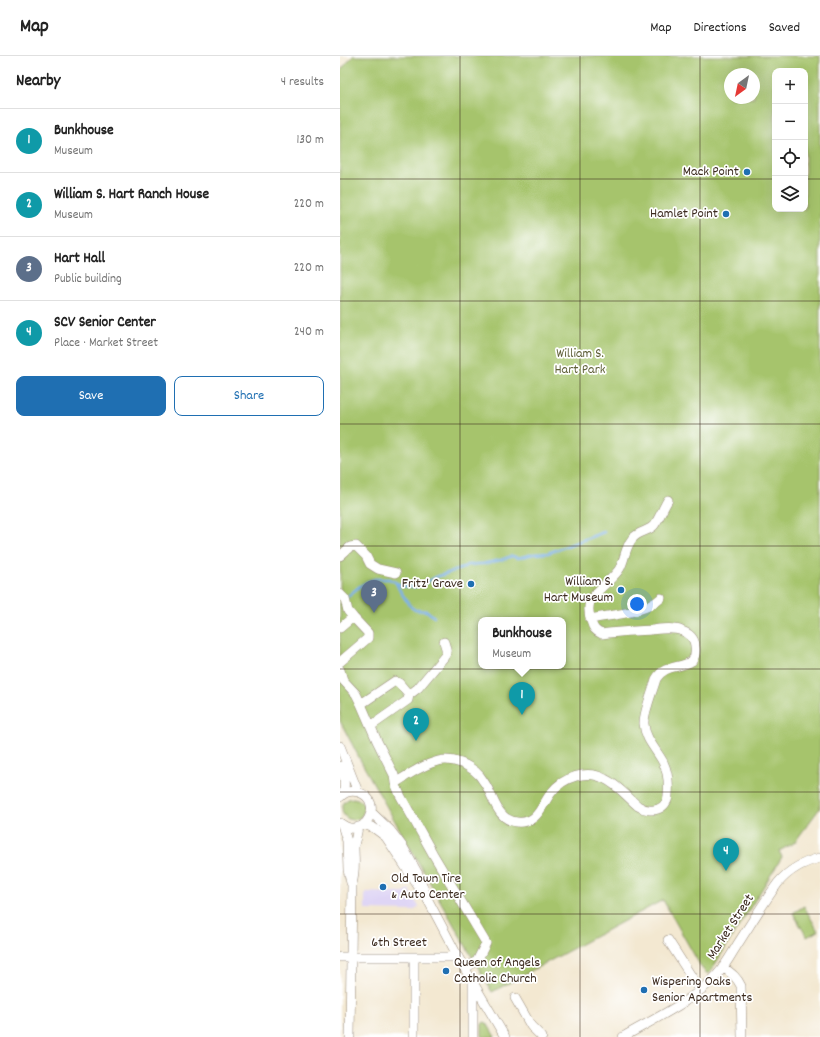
<!DOCTYPE html>
<meta charset="utf-8">
<style>
:root{--surface:#fff;--page:#f6f6f6;--text:#222;--muted:#767676;--line:#e0e0e0;--accent:#1f6fb2}
body{margin:0;font-family:Dekko,sans-serif;background:var(--page);color:var(--text)}
.controls{position:absolute;right:12px;top:12px;display:grid;overflow:hidden;border-radius:8px;box-shadow:0 4px 16px #0002}
.controls button{width:36px;height:36px;display:grid;place-items:center;padding:0;border:0;border-bottom:1px solid var(--line);background:var(--surface);color:var(--text);font:20px sans-serif}
.compass{position:absolute;left:384px;top:12px;width:36px;height:36px;border-radius:50%;background:var(--surface);box-shadow:0 4px 16px #0002;rotate:213deg}
.you{position:absolute;left:297px;top:548px;width:14px;height:14px;margin:-10px;border:3px solid #fff;border-radius:50%;background:#1a73e8;box-shadow:0 0 0 6px #1a73e833}
.badge{display:grid;place-items:center;width:26px;height:26px;border-radius:50%;background:var(--accent);color:#fff;font-size:13px;font-weight:700}
.pin{position:absolute;translate:-50% -33px;filter:drop-shadow(0 1px 2px #0008)}
.pin::after{content:'';position:absolute;top:21px;width:14px;height:12px;background:inherit;clip-path:polygon(0 0,100% 0,50% 100%)}
.popup{position:absolute;left:138px;top:561px;width:88px;height:52px;box-sizing:border-box;display:grid;place-content:center;border-radius:8px;background:var(--surface);filter:drop-shadow(0 1px 3px #0005);font-size:13px;white-space:nowrap;color:var(--muted)}
.popup b{font-size:15px;color:var(--text)}
.popup::after{content:'';position:absolute;left:50%;top:100%;margin-left:-8px;border:8px solid transparent;border-top-color:var(--surface)}
.list{margin:0;padding:0;list-style:none}
h2{display:flex;justify-content:space-between;align-items:center;height:52px;margin:0;padding:0 16px;font-size:17px}
h2 small{font-size:13px;font-weight:400;color:var(--muted)}
.list li{display:grid;grid-template-columns:26px 1fr auto;gap:12px;align-items:center;box-sizing:border-box;height:64px;padding:0 16px;border-top:1px solid var(--line)}
.list b{display:block;font-size:15px;white-space:nowrap}
.list p{margin:0;font-size:13px;white-space:nowrap;color:var(--muted)}
.list em{font-size:13px;font-style:normal;color:var(--muted)}
.actions{display:flex;gap:8px;padding:12px 16px}
.actions a{flex:1;padding:9px 0;border:1px solid var(--accent);border-radius:8px;text-align:center;font-size:14px;color:var(--accent)}
.actions .main{background:var(--accent);color:#fff}
.icon{flex:none;width:22px;height:22px;fill:none;stroke:currentColor;stroke-width:2;stroke-linecap:round;stroke-linejoin:round}
.map{position:relative;flex:none;width:480px;height:981px;overflow:hidden}
header{display:flex;align-items:center;gap:24px;box-sizing:border-box;height:56px;padding:0 20px;background:var(--surface);border-bottom:1px solid var(--line)}
header strong{font-size:19px}
nav{display:flex;gap:22px;margin-inline-start:auto;font-size:14px}
main{display:flex}
aside{flex:1;background:var(--surface)}
.map>svg:first-child{display:block}
.built{fill:#dfd5f5}
.green{fill:#a6c46c;stroke:#707745;fill-rule:evenodd}
.lines{fill:none;stroke-linecap:round;stroke-linejoin:round}
.stream{stroke:#7db1ea;stroke-width:2.5}
.minor-casing{stroke:#978978;stroke-width:10}
.minor{stroke:#fff;stroke-width:9}
.grid{fill:none;stroke:#3b2a1e;stroke-width:1;stroke-opacity:0.55}
.poi-dot{fill:#1f6fb2;stroke:#fff;stroke-width:1.5}
.labels{text-anchor:middle;dominant-baseline:central;stroke-width:3.5;stroke-linejoin:round;paint-order:stroke}
.poi-label{font-size:14px;fill:#3b2a1e;stroke:#fff;text-anchor:end}
.park-label{font-size:14px;fill:#606039;stroke:#fff}
.street-label{font-size:14px;fill:#3b2a1e;stroke:#fff}
</style>
<header>
<strong>Map</strong>
<nav><a>Map</a><a>Directions</a><a>Saved</a></nav>
</header>
<main>
<aside>
<h2>Nearby<small>4 results</small></h2>
<ul class="list">
<li><span class="badge" style="background:#0f9aa8">1</span><div><b>Bunkhouse</b><p>Museum</p></div><em>130 m</em></li>
<li><span class="badge" style="background:#0f9aa8">2</span><div><b>William S. Hart Ranch House</b><p>Museum</p></div><em>220 m</em></li>
<li><span class="badge" style="background:#5c6f8a">3</span><div><b>Hart Hall</b><p>Public building</p></div><em>220 m</em></li>
<li><span class="badge" style="background:#0f9aa8">4</span><div><b>SCV Senior Center</b><p>Place · Market Street</p></div><em>240 m</em></li>
</ul>
<div class="actions"><a class="main">Save</a><a>Share</a></div>
</aside>
<div class="map">
<svg width="480" height="981" viewBox="0 0 480 981">
<rect width="100%" height="100%" fill="#fff"/>
<filter id="ink" filterUnits="userSpaceOnUse"><feTurbulence type="fractalNoise" baseFrequency=".025" numOctaves="2"/><feDisplacementMap in="SourceGraphic" scale="8" xChannelSelector="R" yChannelSelector="G"/><feConvolveMatrix kernelMatrix="1 2 1 2 8 2 1 2 1" color-interpolation-filters="sRGB"/></filter>
<filter id="wash" filterUnits="userSpaceOnUse"><feTurbulence type="fractalNoise" baseFrequency=".012" numOctaves="4" result="noise"/><feDisplacementMap in="SourceGraphic" scale="16" xChannelSelector="R" yChannelSelector="G"/><feGaussianBlur stdDeviation="0.9" result="paint"/><feColorMatrix in="noise" values="0 0 0 0 0 0 0 0 0 0 0 0 0 0 0 0 0 1.4 0 .05"/><feComposite in="paint" operator="in"/></filter>
<g filter="url(#wash)">
<rect width="100%" height="100%" fill="#f3e8d1"/>
<!-- built -->
<path class="built" d="M69,833l10,18 -6,4 -48,-1v-18l37,1z"/>
<!-- green -->
<path class="green" d="M13,0h467v752l-26,35 -15,8 3,6 -73,117 -4,-2 -4,-5 -38,-67 -171,92 -129,-227 -23,-44v-650zM435,15h30v138h-30zM390,18h24v24h-24zM141,564h82v46h-82z
M2 753a11 11 0 1 1 22 0a11 11 0 1 1-22 0Z
M464,850l14,25 -11,6 -14,-24z
M144,966l3,1 8,14h-13v-13z"/>
<g class="lines">
<!-- stream -->
<path class="stream" d="M56,527l4,8 11,16 4,3 12,1 7,6
M7,541l13,-11 7,-4 8,-3h14l14,7 11,1 9,-3 13,-7 27,-9 4,-3h6l4,-1h5l19,-4 11,-4 6,2 15,-4 15,-1 56,-21"/>
</g>
</g>
<g filter="url(#ink)">
<g class="lines">
<defs>
<path id="minor" d="M0,500l10,-9 6,-1 10,10 4,8 8,5 18,4
M0,538l5,5 3,12 5,6
M250,563c20,-4 56,-6 71,-21
M0,572l13,-11 15,16v5l-28,24
M0,614l3,10 13,14 5,10 16,37 17,34 1,8 5,12 33,59 53,89 -9,18 -12,7
M69,639l9,-7 26,-31c4,-5 2,-9 0,-15
M21,648l34,-23 4,2 10,12 -1,5 -37,26
M0,690l18,46
M0,710c4,10 6,18 3,28
M55,727c13,-8 27,-18 43,-22 8,-2 15,-1 23,2 10,4 18,10 23,19 10,14 12,38 33,40 21,2 24,-16 34,-29 12,-16 36,-24 54,-14 13,6 22,18 33,27 6,4 14,5 20,3 6,-2 10,-8 10,-14 1,-11 0,-23 -5,-33 -7,-13 -18,-23 -19,-38 -1,-10 9,-34 12,-45 9,-15 23,-10 36,-18 3,-4 4,-9 3,-15 0,-7 -6,-13 -13,-15 -9,-4 -21,-2 -31,-1 -16,1 -33,1 -49,4 -7,-3 -9,-6 -11,-13 -2,-6 -3,-13 -1,-19 3,-10 24,-23 30,-34 5,-9 5,-20 12,-29 7,-9 18,-7 23,-15 5,-7 8,-16 13,-24
M0,741c5,-5 11,-7 18,-5 28,8 7,51 -18,31
M31,756l19,18 13,17 15,27 10,26 30,57 47,80
M24,768l10,4 12,9 34,52
M2,769l5,16 1,29 3,13
M328,884l32,50
M0,901h118
M74,901v80
M383,911c8,6 14,10 18,19l1,51
M133,927v54
M175,942l16,28 11,11
M10,981l2,-153c4,-14 2,-24 2,-38 1,-6 3,-12 4,-19
M283,981c29,-17 72,-37 94,-62 9,-10 15,-22 22,-33 13,-20 25,-40 39,-59 11,-13 25,-21 42,-25"/>
</defs>
<!-- minor casing -->
<use href="#minor" class="minor-casing"/>
<!-- minor -->
<use href="#minor" class="minor"/>
</g>
</g>
<!-- grid -->
<path class="grid" d="M120,0v981M240,0v981M360,0v981M0,123h435M465,123h15M0,245h480M0,368h480M0,490h480M0,613h480M0,736h480M0,858h480"/>
<!-- markers -->
<g class="poi-dot">
<circle cx="407" cy="116" r="4"/>
<circle cx="386" cy="158" r="4"/>
<circle cx="131" cy="528" r="4"/>
<circle cx="281" cy="534" r="4"/>
<circle cx="43" cy="831" r="4"/>
<circle cx="106" cy="915" r="4"/>
<circle cx="304" cy="934" r="4"/>
</g>
<g class="labels">
<!-- poi labels -->
<g class="poi-label">
<text x="399" y="116">Mack Point</text>
<text x="378" y="158">Hamlet Point</text>
<text x="273" y="526">William S.<tspan x="273" dy="16">Hart Museum</tspan></text>
<text x="123" y="528">Fritz' Grave</text>
<text x="51" y="823" text-anchor="start">Old Town Tire<tspan x="51" dy="16">&amp; Auto Center</tspan></text>
<text x="114" y="907" text-anchor="start">Queen of Angels<tspan x="114" dy="16">Catholic Church</tspan></text>
<text x="312" y="926" text-anchor="start">Wispering Oaks<tspan x="312" dy="16">Senior Apartments</tspan></text>
</g>
<!-- park labels -->
<g class="park-label">
<text x="240" y="298">William S.<tspan x="240" dy="16">Hart Park</tspan></text>
</g>
<!-- street labels -->
<g class="street-label">
<text transform="translate(391 871) rotate(-57)">Market Street</text>
<text x="59" y="887">6th Street</text>
</g>
</g>
</svg>
<div class="controls">
<button>+</button>
<button>−</button>
<button><svg class="icon" aria-label="locate" viewBox="0 0 24 24"><circle cx="12" cy="12" r="6"/><path d="M12 2v4M12 18v4M2 12h4M18 12h4"/></svg></button>
<button><svg class="icon" aria-label="layers" viewBox="0 0 24 24"><path d="M12 4l9 5-9 5-9-5zM3 14l9 5 9-5"/></svg></button>
</div>
<svg class="compass" viewBox="-18 -18 36 36"><path d="M0-13l5 13h-10z" fill="#e53935"/><path d="M0 13l5-13h-10z" fill="#767676"/></svg>
<div class="you"></div>
<div class="pin badge" style="left:182px;top:659px;background:#0f9aa8">1</div>
<div class="popup"><b>Bunkhouse</b>Museum</div>
<div class="pin badge" style="left:76px;top:685px;background:#0f9aa8">2</div>
<div class="pin badge" style="left:34px;top:557px;background:#5c6f8a">3</div>
<div class="pin badge" style="left:386px;top:815px;background:#0f9aa8">4</div>
</div>
</main>
